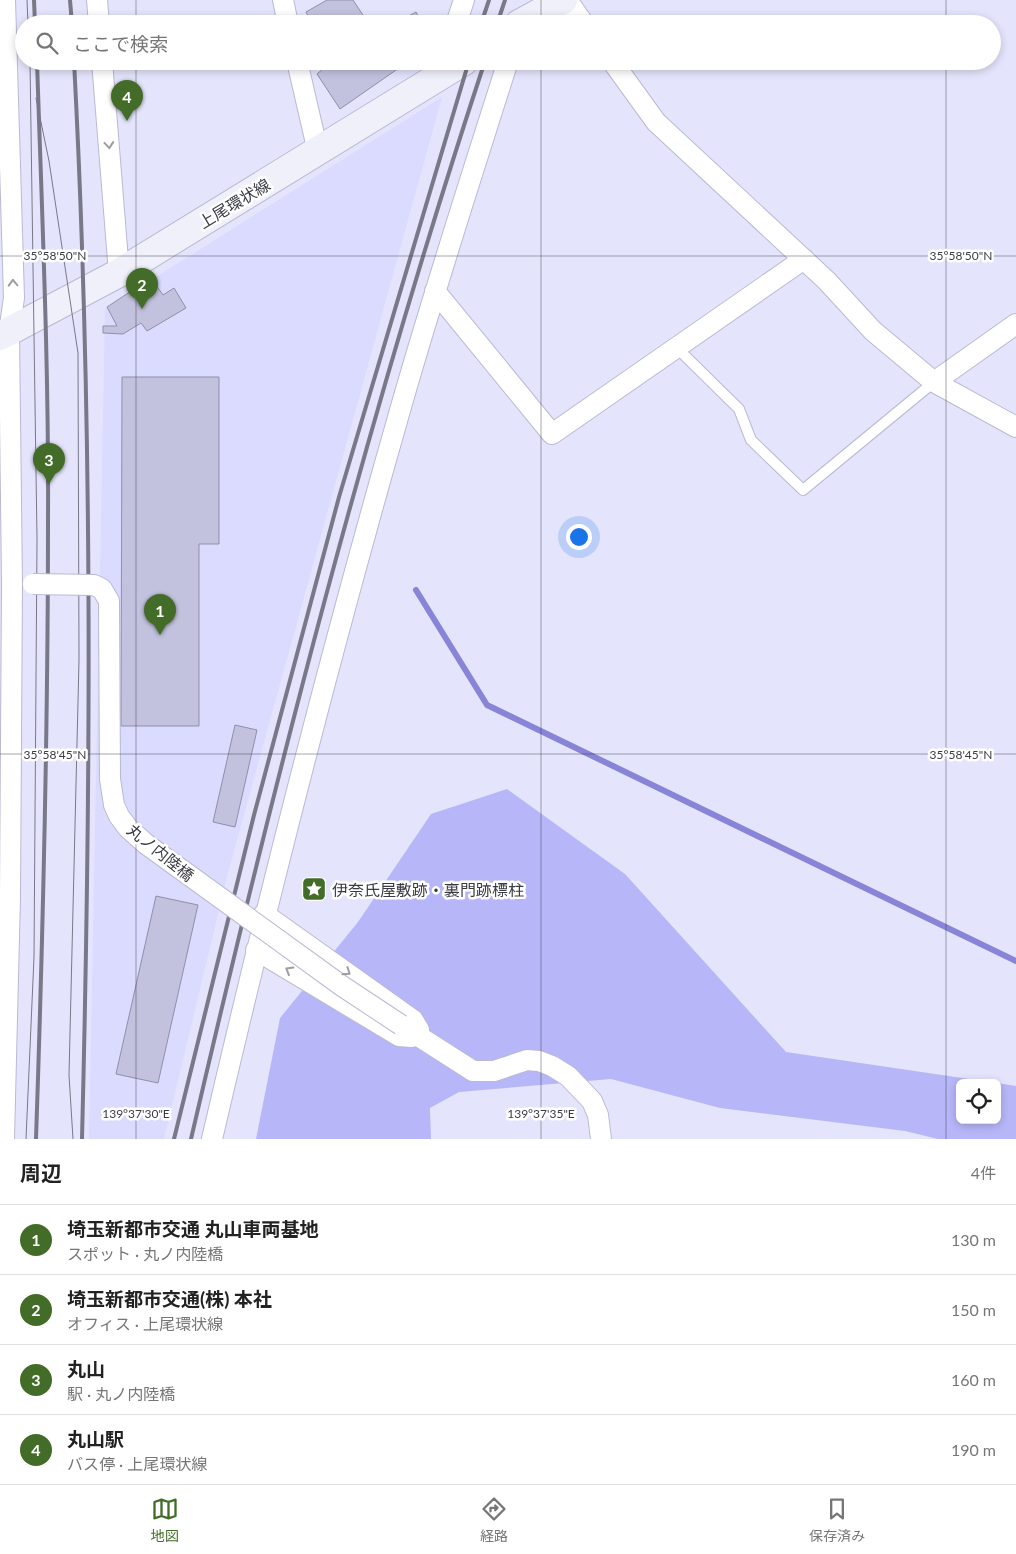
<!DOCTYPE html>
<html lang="ja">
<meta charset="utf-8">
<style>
:root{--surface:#fff;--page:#f6f6f6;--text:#222;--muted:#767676;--line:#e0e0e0;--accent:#436c28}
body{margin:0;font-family:Lato,"Noto Sans JP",sans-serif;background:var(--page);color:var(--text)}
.controls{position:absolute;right:15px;bottom:15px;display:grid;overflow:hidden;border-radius:8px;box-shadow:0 2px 8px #0003}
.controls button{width:45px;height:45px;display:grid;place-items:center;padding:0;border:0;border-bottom:1px solid var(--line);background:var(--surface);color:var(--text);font:25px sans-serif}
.you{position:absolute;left:578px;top:536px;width:18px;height:18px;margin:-12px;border:4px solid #fff;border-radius:50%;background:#1a73e8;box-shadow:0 0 0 8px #1a73e833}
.badge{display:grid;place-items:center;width:32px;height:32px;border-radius:50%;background:var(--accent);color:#fff;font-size:16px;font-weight:700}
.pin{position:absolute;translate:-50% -41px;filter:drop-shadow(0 1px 2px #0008)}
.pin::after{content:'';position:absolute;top:26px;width:18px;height:15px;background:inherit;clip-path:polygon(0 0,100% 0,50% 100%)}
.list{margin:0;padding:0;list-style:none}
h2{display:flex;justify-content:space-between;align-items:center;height:65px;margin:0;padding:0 20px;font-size:21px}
h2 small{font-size:16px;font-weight:400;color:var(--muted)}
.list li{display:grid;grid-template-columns:32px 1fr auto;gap:15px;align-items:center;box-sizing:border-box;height:70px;padding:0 20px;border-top:1px solid var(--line)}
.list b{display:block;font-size:19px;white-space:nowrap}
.list p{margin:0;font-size:16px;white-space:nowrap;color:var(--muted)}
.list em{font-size:16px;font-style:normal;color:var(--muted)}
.icon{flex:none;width:28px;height:28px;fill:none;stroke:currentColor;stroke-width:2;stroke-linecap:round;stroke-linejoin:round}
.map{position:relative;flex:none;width:1016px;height:1139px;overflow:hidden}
.search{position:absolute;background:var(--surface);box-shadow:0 2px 8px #0003;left:15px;right:15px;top:15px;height:55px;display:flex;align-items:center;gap:12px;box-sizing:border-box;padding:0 18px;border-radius:28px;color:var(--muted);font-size:19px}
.sheet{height:345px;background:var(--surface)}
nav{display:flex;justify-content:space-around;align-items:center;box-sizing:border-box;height:70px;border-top:1px solid var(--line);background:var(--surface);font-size:14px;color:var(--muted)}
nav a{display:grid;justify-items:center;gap:2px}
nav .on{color:var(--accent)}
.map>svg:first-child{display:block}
.built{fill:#dadbff}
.green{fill:#b7b6f8}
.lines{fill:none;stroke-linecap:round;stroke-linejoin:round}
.stream{stroke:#8884d7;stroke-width:6}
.building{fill:#c2c2de;stroke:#8f8faa}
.service-casing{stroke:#b9b9d5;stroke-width:12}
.minor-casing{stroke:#b9b9d5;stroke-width:22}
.secondary-casing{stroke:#b9b9d5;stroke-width:30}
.service{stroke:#fff;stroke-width:10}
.minor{stroke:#fff;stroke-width:20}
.secondary{stroke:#f0f0fb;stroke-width:28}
.tram{stroke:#787888;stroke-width:1}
.rail{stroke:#787888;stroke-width:4}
.minor-bridge-casing{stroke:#b9b9d5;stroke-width:22;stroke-linecap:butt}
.minor-bridge{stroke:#fff;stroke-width:20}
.oneway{stroke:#9d9da2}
.ticks{fill:none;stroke:#3b3b46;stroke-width:1;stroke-opacity:0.45}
.labels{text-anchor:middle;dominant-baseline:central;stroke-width:5;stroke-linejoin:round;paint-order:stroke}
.street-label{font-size:16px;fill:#3b3b46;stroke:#fff}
.poi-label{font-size:16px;fill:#3b3b46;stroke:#fff;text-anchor:start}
.ticks-label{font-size:12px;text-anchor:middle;fill:#3b3b46;stroke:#fff;stroke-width:5;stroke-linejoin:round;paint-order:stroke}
</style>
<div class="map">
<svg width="1016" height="1139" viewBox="0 0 1016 1139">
<rect width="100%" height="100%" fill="#e4e5fc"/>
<!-- built -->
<path class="built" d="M442,97l-214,776 -64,266h-75l16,-830z"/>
<!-- green -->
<path class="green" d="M507,789l118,85 161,178 210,31h-36v37h37v-37l19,3v53h-78l-33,-8 -185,-23 -109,-29 -152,13 -29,16 1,31h-175l24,-121 78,-96 73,-108z"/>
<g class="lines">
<!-- stream -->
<path class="stream" d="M416,590l71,115 529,256"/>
</g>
<!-- building -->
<path class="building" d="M327,0h26l16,24h-57l-6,-12z
M416,12l6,12h-28z
M332,61h77l-69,48 -23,-35z
M151,278l12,17 11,-7 12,20 -39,23 -6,-8 -18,11 -20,-1v-7h14l-10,-19z
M122,377h97v167h-20v182h-78z
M235,725l22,5 -22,97 -22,-5z
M156,896l42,9 -40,178 -42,-9z"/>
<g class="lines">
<defs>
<path id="service" d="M677,348l62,61 12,31 52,50 131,-108"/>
<path id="minor" d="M97,0l2,24
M283,0l5,24
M567,0l17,24
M456,24l8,-24
M102,61l17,212
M297,61l21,91
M612,61l44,61 171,159 46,50 61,51 82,45
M435,291l117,143 252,-175
M934,382l82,-58
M264,914l149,106 6,10
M256,950l143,86 13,1
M401,1025l72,46h21l33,-11 12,1 13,5 16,10 24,25 6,14 3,24
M4,1139l6,-242 2,-313 -3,-252 5,-34 -9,-298
M212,1139c56,-241 117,-480 185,-718 34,-121 73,-240 111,-360"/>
<path id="secondary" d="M519,24l44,-24
M0,336l119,-63 345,-212"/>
</defs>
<!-- service casing -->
<use href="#service" class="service-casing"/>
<!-- minor casing -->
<use href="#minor" class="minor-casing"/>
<!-- secondary casing -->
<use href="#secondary" class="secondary-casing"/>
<!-- service -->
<use href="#service" class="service"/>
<!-- minor -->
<use href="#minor" class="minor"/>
<!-- secondary -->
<use href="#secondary" class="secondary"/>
<!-- tram -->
<path class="tram" d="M27,0l1,24
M36,98l13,63 29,192 1,307 -10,415 4,64
M26,1139l8,-182 3,-418 -7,-478"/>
<!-- rail -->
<path class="rail" d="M34,0l1,24
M70,0l2,24
M481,24l8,-24
M497,24l8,-24
M74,61c19,359 17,719 8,1078
M36,1139c7,-206 12,-412 12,-617 1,-154 -6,-307 -11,-461
M174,1139l80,-324 85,-318 130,-436
M191,1139c84,-362 177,-724 294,-1078"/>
<defs>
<path id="minor-bridge" d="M33,584l61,1 8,4 7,12 1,178 4,26 5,11 9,12 18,16 196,142 59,39"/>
</defs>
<!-- minor-bridge casing -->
<use href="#minor-bridge" class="minor-bridge-casing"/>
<!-- minor-bridge -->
<use href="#minor-bridge" class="minor-bridge"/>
</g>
<!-- one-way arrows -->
<defs><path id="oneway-chevron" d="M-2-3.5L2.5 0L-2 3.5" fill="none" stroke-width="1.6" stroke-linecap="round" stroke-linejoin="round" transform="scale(1.25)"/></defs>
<g class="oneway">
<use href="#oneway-chevron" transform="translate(109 145) rotate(85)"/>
<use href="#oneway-chevron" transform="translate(13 283) rotate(-92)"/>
<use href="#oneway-chevron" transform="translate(289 970) rotate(-149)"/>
<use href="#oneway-chevron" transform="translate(347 972) rotate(35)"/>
</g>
<!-- ticks -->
<path class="ticks" d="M136,0v24M541,0v24M946,0v24M136,61v1078M541,61v1078M946,61v1078M0,256h1016M0,754h1016"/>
<!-- icons -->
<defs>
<symbol id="sight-square" viewBox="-11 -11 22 22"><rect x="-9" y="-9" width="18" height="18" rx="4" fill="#436c28" stroke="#fff"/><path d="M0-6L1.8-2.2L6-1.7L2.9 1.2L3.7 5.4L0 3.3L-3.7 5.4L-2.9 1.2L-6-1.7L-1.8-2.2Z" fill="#fff"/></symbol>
</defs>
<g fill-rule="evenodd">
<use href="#sight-square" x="300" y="875" width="28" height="28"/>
</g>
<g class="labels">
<!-- street labels -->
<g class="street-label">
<text transform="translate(234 203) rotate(-31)">上尾環状線</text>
<text transform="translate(161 852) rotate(39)">丸ノ内陸橋</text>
</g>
<!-- poi labels -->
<g class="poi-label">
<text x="332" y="889">伊奈氏屋敷跡・裏門跡標柱</text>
</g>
</g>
<g class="ticks-label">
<text x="55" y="260">35°58'50"N</text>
<text x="961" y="260">35°58'50"N</text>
<text x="55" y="759">35°58'45"N</text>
<text x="961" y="759">35°58'45"N</text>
<text x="136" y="1118">139°37'30"E</text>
<text x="541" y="1118">139°37'35"E</text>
</g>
</svg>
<div class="controls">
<button><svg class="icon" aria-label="locate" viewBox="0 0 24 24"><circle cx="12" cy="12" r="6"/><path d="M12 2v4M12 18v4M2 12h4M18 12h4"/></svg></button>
</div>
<div class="you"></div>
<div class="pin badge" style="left:160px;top:635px">1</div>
<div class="pin badge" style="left:142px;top:309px">2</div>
<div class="pin badge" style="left:49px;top:484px">3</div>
<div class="pin badge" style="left:127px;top:121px">4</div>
<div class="search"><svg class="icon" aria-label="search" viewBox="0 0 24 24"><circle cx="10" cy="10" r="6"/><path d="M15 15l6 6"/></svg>ここで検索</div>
</div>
<section class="sheet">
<h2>周辺<small>4件</small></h2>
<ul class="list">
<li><span class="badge">1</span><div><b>埼玉新都市交通 丸山車両基地</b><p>スポット · 丸ノ内陸橋</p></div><em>130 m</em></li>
<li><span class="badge">2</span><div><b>埼玉新都市交通(株) 本社</b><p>オフィス · 上尾環状線</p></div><em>150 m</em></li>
<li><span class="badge">3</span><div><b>丸山</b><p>駅 · 丸ノ内陸橋</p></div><em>160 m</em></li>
<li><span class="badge">4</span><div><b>丸山駅</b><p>バス停 · 上尾環状線</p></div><em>190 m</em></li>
</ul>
</section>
<nav>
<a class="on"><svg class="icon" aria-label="map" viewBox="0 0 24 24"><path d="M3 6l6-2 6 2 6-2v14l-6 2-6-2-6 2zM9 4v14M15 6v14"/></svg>地図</a>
<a><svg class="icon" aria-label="directions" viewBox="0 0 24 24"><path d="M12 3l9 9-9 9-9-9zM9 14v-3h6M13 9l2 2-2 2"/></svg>経路</a>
<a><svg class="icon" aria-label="saved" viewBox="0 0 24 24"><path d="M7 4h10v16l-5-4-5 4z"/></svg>保存済み</a>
</nav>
